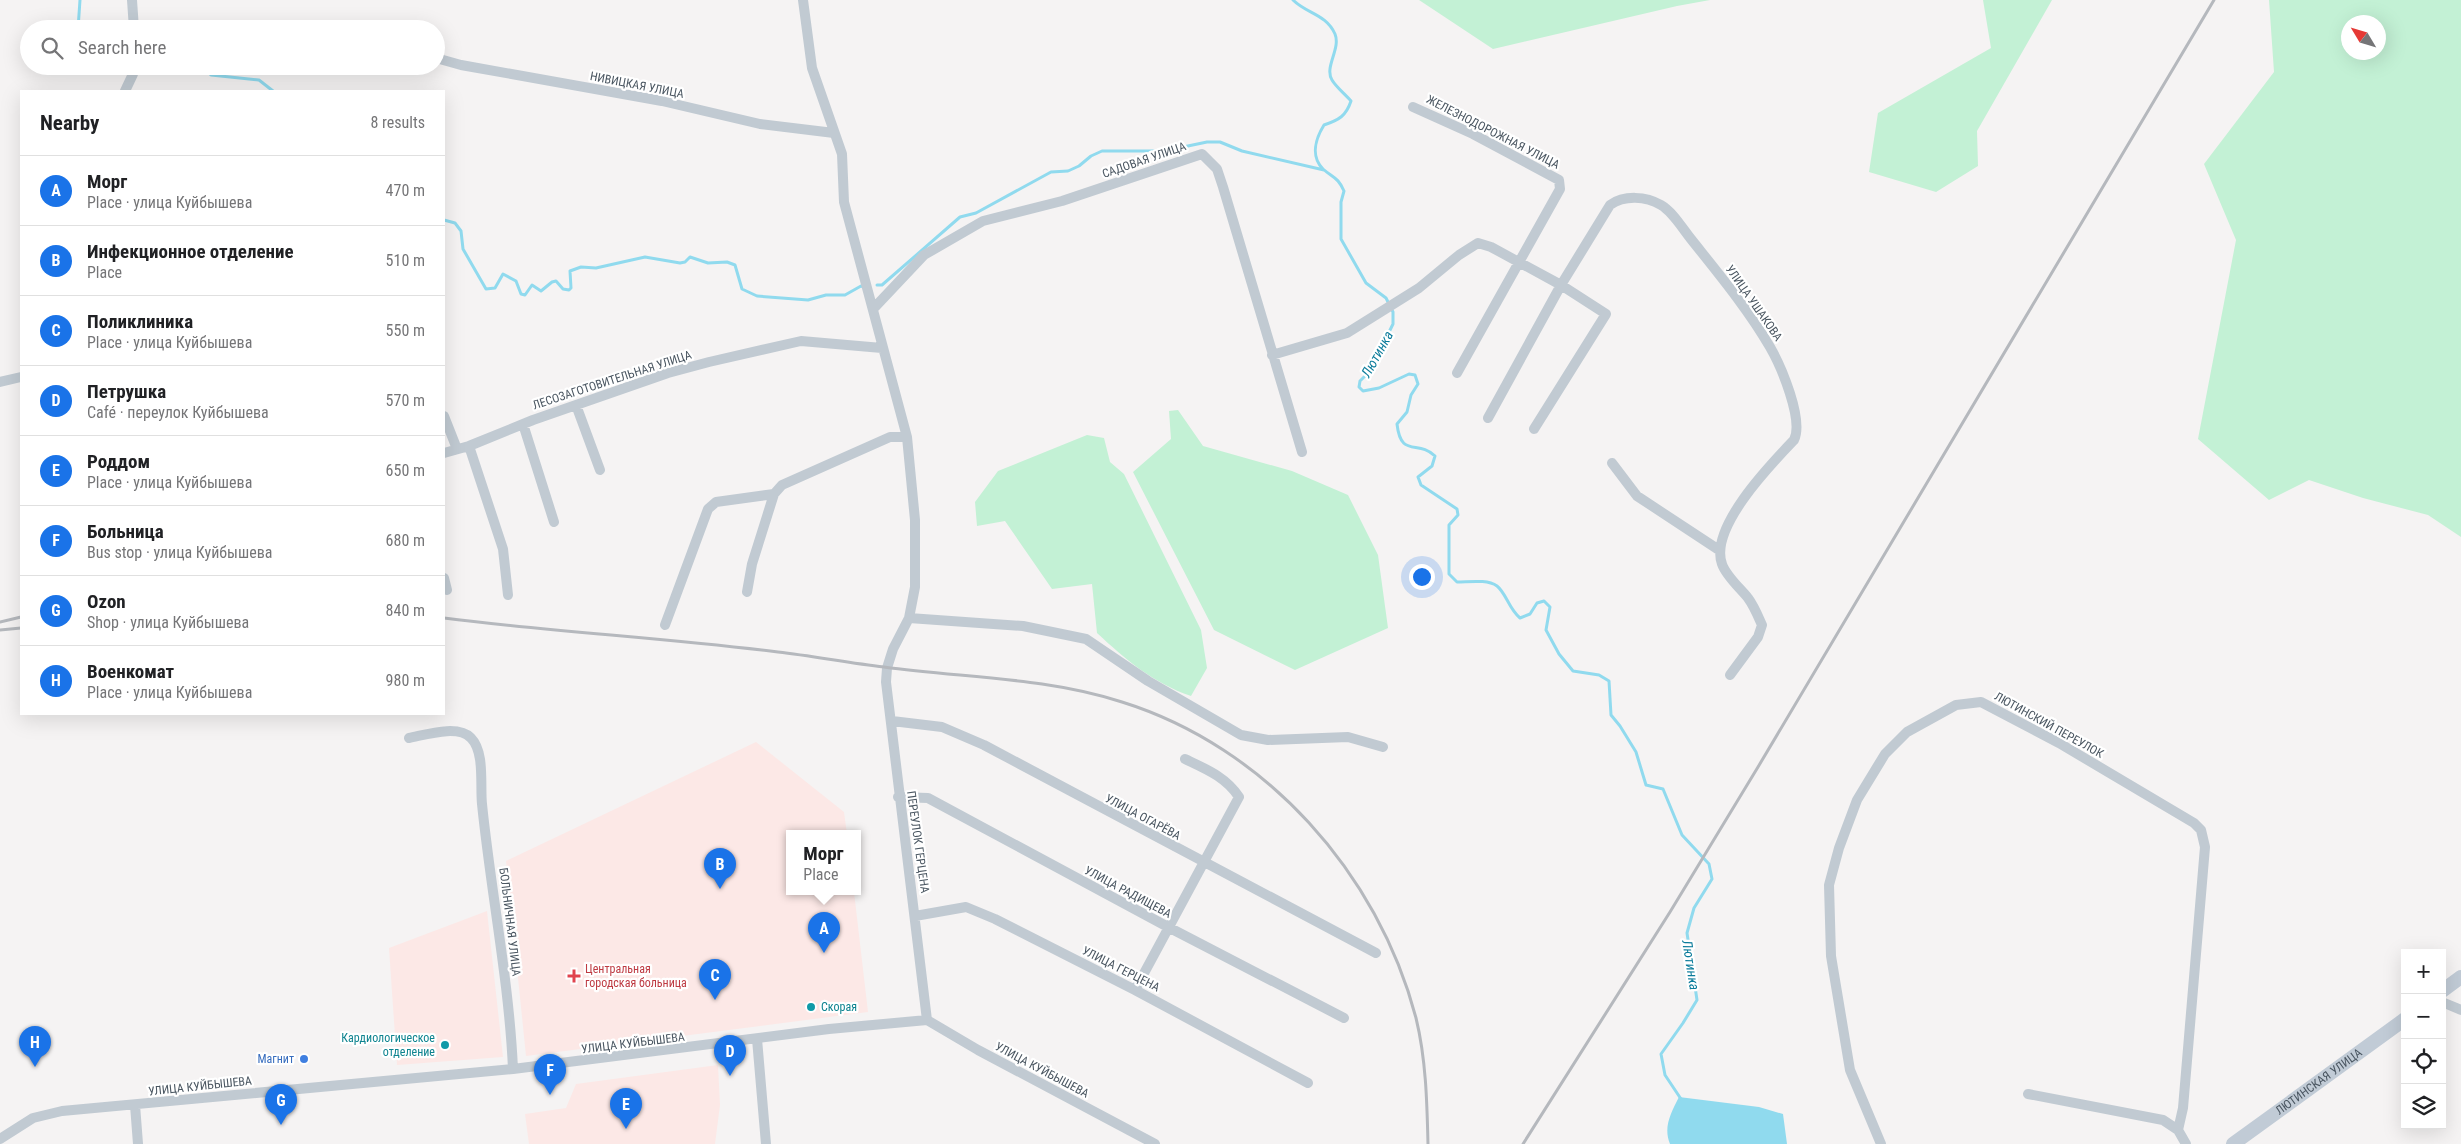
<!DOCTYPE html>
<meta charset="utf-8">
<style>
:root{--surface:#fff;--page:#f2f2f2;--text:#202124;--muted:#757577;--line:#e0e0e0;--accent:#1a73e8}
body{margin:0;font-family:"Roboto Condensed",sans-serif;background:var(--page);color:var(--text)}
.controls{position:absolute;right:15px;bottom:15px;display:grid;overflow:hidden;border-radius:0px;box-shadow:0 5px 20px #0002}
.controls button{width:45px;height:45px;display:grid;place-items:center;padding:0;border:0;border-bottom:1px solid var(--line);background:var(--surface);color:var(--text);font:25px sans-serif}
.compass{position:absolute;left:2341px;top:15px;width:45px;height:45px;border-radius:50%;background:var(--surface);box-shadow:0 5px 20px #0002;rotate:308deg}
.you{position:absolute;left:1421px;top:576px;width:18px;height:18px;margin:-12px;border:4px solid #fff;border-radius:50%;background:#1a73e8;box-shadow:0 0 0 8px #1a73e833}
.badge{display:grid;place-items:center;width:32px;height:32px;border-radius:50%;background:var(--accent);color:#fff;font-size:16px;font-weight:700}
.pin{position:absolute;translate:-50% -41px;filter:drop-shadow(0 1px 2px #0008)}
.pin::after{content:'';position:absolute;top:26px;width:18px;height:15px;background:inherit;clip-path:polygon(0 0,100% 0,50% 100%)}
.popup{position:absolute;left:786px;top:830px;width:75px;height:65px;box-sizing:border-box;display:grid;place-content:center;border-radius:0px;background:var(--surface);filter:drop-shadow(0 1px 4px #0005);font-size:16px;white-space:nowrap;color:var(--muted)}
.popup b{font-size:19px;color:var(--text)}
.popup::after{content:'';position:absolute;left:50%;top:100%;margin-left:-10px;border:10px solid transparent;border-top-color:var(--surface)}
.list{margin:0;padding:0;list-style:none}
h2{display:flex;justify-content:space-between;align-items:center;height:65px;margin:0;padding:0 20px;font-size:21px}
h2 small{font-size:16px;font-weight:400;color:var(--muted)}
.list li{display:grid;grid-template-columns:32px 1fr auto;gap:15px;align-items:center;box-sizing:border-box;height:70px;padding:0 20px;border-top:1px solid var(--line)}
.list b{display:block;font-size:19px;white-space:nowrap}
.list p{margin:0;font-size:16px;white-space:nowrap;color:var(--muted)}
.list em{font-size:16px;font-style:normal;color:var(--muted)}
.icon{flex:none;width:28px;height:28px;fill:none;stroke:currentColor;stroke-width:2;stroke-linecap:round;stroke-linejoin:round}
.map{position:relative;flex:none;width:2461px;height:1144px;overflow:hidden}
.search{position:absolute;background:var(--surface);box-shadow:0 5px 20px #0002;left:20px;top:20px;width:425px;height:55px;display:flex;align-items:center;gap:12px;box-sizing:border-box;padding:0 18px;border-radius:28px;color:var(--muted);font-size:19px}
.panel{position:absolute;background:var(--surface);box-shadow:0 5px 20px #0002;left:20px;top:90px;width:425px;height:625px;border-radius:0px}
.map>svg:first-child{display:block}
.medical{fill:#fce8e6}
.green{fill:#c3f1d5;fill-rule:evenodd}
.water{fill:#90daee}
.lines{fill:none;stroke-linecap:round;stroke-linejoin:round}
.stream{stroke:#90daee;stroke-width:3}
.minor{stroke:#c1cad2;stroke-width:10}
.secondary{stroke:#c1cbd6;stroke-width:14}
.rail{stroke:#b5b8bd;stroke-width:3}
.health-dot{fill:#e0444e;stroke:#fff;stroke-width:2}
.culture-dot{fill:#0f9aa8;stroke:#fff;stroke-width:2}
.shop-dot{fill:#3f7fe0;stroke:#fff;stroke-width:2}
.labels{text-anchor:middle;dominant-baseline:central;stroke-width:4.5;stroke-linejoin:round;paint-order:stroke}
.street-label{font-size:12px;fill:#4a5661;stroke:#fff}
.health-label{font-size:12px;fill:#be3a42;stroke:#fff;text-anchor:start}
.culture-label{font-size:12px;fill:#0d838f;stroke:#fff;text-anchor:start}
.shop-label{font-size:12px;fill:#366cbe;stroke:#fff;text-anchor:end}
.water-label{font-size:14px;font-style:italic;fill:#0c7c9b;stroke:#fff}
</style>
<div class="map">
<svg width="2461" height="1144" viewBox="0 0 2461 1144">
<rect width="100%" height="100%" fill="#f5f3f3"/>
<!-- medical -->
<path class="medical" d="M756,742l88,70 3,22h-57v58h64l14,120 -342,44 -20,-195z
M487,911l16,146 -106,8 -8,-117z
M718,1065l2,40 -5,39h-186l-4,-30 41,-6 10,-24z"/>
<!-- green -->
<path class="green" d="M1419,0h291l-33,6 -184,43z
M1983,0h69l-75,131 1,35 -42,26 -67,-20 9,-59 113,-65z
M2269,0h192v537l-33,-22 -65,-17 -54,-18 -40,20 -71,-61 38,-199 -32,-76 70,-92zM2348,22h30v30h-30z
M1178,410l25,36 89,25 56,24 30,60 10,73 -93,42 -81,-40 -81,-158 38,-33 -2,-28z
M1087,435l17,3 6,24 14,12 77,156 6,38 -16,28c-38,-13 -66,-37 -94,-63l-5,-49 -40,5 -47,-68 -28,5 -2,-24 23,-31z"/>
<!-- water -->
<path class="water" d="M1679,1097l80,10 24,7 4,30h-117c-7,-17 1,-31 9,-47z"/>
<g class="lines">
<!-- stream -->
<path class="stream" d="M1293,0c14,14 33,14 42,34 6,15 -11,33 -3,46 4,7 13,14 19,21 -5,15 -12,19 -27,24 -8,13 -14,31 -1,44 10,9 15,8 21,22l-3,11v37l25,44 20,15 7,14v12l-23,47 -10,10 -1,6 4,4 16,-3 30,-14 6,1 3,9 -7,11 -4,17 -10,12c4,35 21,15 38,32l-3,10 -14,11 3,8 36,24 1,6 -9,10v49l8,8c12,0 30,-3 40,4 9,7 12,23 23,32l10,-4 7,-11 7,-2 6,6 -4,23 13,24 14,17 26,4 10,6 2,34 9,11 16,26 10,33 17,4 19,46 27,29 3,15 -18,29 -7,25 10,67 -14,23 -22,31 4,21 16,24
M78,29l2,-29
M203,66l8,9 48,5 14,11
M444,220l11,3 6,8 2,18 23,40 9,-1 8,-14 13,7 5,13 4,1 7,-10 9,6 11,-9 4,-1 7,8 6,1 2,-2 -1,-17 11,-4 15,1 49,-11 35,6 5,-1 5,-5 18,6 19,-1 8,3 7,24 15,7 51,4 18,-5h19l16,-9 3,1
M877,285h5l78,-68 16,-4 75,-41 17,-1 11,-5 12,-10 11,-5h62l43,-9h13l22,9 82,19"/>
<!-- minor -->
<path class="minor" d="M132,0l2,29
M803,0l9,68 30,86 2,48 63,235 8,83v67l-6,31 -16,31 -6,19 -1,14 41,338
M436,58l25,7 201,36 98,23 74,9
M125,91l8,-17v-8
M1413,107l60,27 86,46 1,9 -103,184
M874,308l50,-53 59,-34 79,-20 140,-47 15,15 6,18 79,265
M1272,355l75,-22 72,-45 40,-33 19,-12 13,4 70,38 45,29 -72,115
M0,382l21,-5
M576,405l24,65
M444,416l13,33
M1488,418l73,-133 49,-80c14,-10 36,-9 51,0 12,7 21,23 30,34 27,34 57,70 79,108 11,19 34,73 24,93 -24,25 -85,88 -72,124 4,12 18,24 26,34 6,8 10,18 14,27l-4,12 -28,38
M523,424l31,98
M469,446l34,103 5,46
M444,453l25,-7 64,-26 135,-47 41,-11 92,-21 81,7
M1612,463l25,33 82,54
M444,578l3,12
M747,592l5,-28 22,-70 8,-9 108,-48h17
M909,618l114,8 63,13 62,42 93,54 27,5 80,-3 35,10
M665,625l43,-116 8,-7 58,-8
M892,721l50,6 42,18 392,208
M409,738c16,-3 49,-14 62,0 14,14 9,47 11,66 9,89 27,176 31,265
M898,797l30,1 240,129 176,91
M915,916l51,-9 29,12 140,71 173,93
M1135,990l104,-193c-13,-20 -33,-28 -54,-38
M2442,1002l19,8
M757,1039l9,105
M2028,1094l135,26 15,10
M135,1105l3,39
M0,1139l33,-21 29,-7 451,-42 316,-40 98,-9 51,30 177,94
M1881,1144l-31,-74 -19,-114 -2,-71 10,-37 18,-48 28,-46 22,-22 49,-27 25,-3 78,41 135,80 7,7 4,17 -22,261 -5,22 8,14"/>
<!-- secondary -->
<g class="secondary">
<path d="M2442,991l19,-14"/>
<path id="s1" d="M2233,1144l172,-125"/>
</g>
<!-- rail -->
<path class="rail" d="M444,618c111,14 223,20 334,34 35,4 71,11 106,15 79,11 162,10 238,35 144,45 256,171 294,316 10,41 11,84 12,126
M0,622l21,-5
M0,630l21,-2
M1523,1144l147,-232 88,-145 456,-767"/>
</g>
<!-- markers -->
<path class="health-dot" d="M571.5 968.5h5v5h5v5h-5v5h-5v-5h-5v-5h5z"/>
<g class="culture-dot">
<circle cx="811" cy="1007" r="5"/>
<circle cx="445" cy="1045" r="5"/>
</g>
<circle class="shop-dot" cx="304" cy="1059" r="5"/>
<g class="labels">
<!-- street labels -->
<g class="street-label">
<text transform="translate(637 85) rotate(11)">НИВИЦКАЯ УЛИЦА</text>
<text transform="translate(1493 132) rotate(27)">ЖЕЛЕЗНОДОРОЖНАЯ УЛИЦА</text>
<text transform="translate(1144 160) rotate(-19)">САДОВАЯ УЛИЦА</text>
<text transform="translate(1754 303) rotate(55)">УЛИЦА УШАКОВА</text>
<text transform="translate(612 380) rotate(-18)">ЛЕСОЗАГОТОВИТЕЛЬНАЯ УЛИЦА</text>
<text transform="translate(2049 725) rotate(29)">ЛЮТИНСКИЙ ПЕРЕУЛОК</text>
<text transform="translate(1143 817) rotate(28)">УЛИЦА ОГАРЁВА</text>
<text transform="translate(918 842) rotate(82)">ПЕРЕУЛОК ГЕРЦЕНА</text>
<text transform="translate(1128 892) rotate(28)">УЛИЦА РАДИЩЕВА</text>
<text transform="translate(510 922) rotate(83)">БОЛЬНИЧНАЯ УЛИЦА</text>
<text transform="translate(1121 969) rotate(27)">УЛИЦА ГЕРЦЕНА</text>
<text transform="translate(633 1043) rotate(-7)">УЛИЦА КУЙБЫШЕВА</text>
<text transform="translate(1042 1070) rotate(28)">УЛИЦА КУЙБЫШЕВА</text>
<text stroke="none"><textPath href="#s1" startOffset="106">ЛЮТИНСКАЯ УЛИЦА</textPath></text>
<text transform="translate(200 1086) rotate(-6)">УЛИЦА КУЙБЫШЕВА</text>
</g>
<!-- health labels -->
<g class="health-label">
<text x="585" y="969">Центральная<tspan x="585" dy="14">городская больница</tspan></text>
</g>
<!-- culture labels -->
<g class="culture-label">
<text x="821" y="1007">Скорая</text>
<text x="435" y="1038" text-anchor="end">Кардиологическое<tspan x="435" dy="14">отделение</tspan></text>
</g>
<!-- shop labels -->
<g class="shop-label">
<text x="294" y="1059">Магнит</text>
</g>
<!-- water labels -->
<g class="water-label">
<text transform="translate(1377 354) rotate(-61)">Лютинка</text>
<text transform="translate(1691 965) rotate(81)">Лютинка</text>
</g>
</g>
</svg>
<div class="controls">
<button>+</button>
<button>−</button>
<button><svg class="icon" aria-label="locate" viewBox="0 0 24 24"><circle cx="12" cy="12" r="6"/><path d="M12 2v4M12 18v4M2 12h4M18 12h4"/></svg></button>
<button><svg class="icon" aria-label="layers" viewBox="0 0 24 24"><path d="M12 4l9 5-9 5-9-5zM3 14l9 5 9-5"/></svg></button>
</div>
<svg class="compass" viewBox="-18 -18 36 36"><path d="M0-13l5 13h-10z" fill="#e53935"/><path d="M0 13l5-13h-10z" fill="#757577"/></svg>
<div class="you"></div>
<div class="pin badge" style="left:824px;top:953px">A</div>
<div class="popup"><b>Морг</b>Place</div>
<div class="pin badge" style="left:720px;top:889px">B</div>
<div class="pin badge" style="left:715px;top:1000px">C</div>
<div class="pin badge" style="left:730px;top:1076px">D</div>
<div class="pin badge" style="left:626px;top:1129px">E</div>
<div class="pin badge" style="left:550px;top:1095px">F</div>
<div class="pin badge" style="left:281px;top:1125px">G</div>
<div class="pin badge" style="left:35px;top:1067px">H</div>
<div class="search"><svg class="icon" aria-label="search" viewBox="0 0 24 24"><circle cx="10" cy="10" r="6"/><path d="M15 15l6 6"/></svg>Search here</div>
<section class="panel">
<h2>Nearby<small>8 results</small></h2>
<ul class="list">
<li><span class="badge">A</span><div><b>Морг</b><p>Place · улица Куйбышева</p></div><em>470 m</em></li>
<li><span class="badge">B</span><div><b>Инфекционное отделение</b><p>Place</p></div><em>510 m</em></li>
<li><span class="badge">C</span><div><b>Поликлиника</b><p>Place · улица Куйбышева</p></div><em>550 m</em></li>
<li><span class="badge">D</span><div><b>Петрушка</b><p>Café · переулок Куйбышева</p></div><em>570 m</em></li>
<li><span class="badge">E</span><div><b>Роддом</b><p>Place · улица Куйбышева</p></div><em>650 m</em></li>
<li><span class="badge">F</span><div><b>Больница</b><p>Bus stop · улица Куйбышева</p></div><em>680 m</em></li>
<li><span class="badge">G</span><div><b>Ozon</b><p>Shop · улица Куйбышева</p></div><em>840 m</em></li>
<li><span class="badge">H</span><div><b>Военкомат</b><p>Place · улица Куйбышева</p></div><em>980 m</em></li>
</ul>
</section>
</div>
